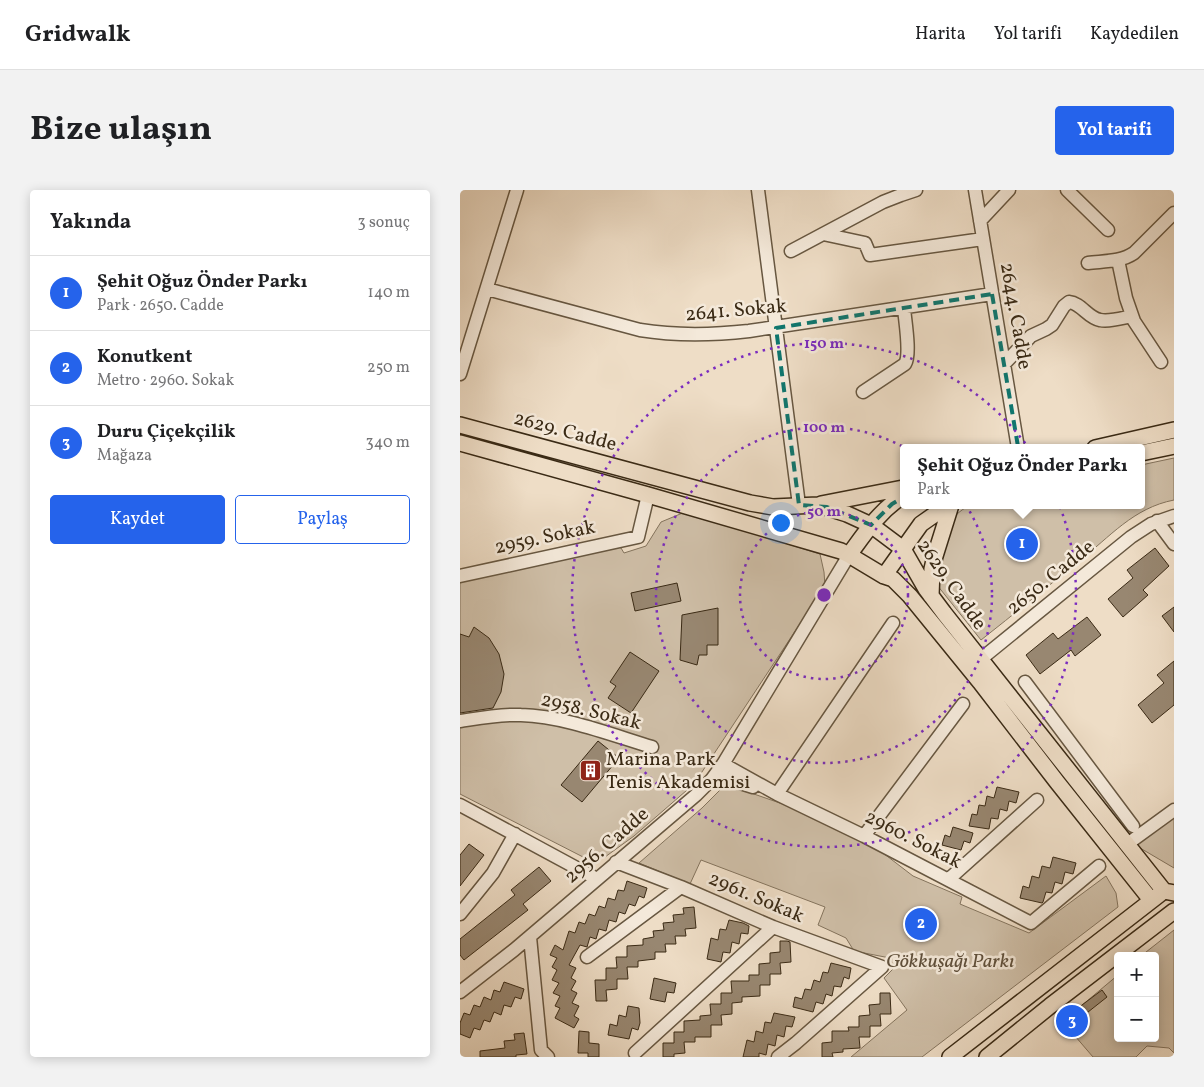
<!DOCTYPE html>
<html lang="tr">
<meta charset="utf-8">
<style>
:root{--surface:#fff;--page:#f2f2f2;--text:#202124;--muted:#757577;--line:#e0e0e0;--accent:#2563eb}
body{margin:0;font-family:Vollkorn,serif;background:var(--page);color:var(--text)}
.controls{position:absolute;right:15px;bottom:15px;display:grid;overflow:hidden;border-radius:5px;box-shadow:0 2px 12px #0003}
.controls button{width:45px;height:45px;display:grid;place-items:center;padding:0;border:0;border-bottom:1px solid var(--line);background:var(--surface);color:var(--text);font:25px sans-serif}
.you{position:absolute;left:320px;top:332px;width:18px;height:18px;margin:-12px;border:4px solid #fff;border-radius:50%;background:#1a73e8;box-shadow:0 0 0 8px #1a73e833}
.badge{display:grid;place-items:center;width:32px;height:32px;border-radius:50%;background:var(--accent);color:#fff;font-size:16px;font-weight:700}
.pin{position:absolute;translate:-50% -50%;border:2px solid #fff;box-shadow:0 1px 5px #0006}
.popup{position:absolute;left:440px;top:254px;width:245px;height:65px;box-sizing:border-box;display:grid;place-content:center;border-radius:5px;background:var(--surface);filter:drop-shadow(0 1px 4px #0005);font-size:16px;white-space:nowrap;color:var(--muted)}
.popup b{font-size:19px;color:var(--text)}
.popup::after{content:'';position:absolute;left:50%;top:100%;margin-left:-10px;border:10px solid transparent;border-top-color:var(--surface)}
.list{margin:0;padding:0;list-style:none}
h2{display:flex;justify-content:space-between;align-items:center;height:65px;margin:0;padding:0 20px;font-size:21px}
h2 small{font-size:16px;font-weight:400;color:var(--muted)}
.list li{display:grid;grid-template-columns:32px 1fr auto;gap:15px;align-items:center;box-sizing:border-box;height:75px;padding:0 20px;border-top:1px solid var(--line)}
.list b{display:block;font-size:19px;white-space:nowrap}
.list p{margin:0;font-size:16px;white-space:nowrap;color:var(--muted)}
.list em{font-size:16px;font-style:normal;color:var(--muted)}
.actions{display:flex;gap:10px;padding:15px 20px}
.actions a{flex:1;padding:11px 0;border:1px solid var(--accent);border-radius:5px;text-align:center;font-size:18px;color:var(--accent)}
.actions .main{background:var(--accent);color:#fff}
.map{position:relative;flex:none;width:714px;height:867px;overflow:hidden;border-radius:5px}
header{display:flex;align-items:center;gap:30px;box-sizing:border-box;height:70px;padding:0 25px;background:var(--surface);border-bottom:1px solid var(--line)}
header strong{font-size:24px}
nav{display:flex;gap:28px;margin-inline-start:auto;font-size:18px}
.intro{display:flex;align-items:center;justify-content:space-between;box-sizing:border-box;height:120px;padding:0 30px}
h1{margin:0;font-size:35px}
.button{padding:12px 22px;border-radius:5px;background:var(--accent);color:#fff;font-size:18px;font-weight:700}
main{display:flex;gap:30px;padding:0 30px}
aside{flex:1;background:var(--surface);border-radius:5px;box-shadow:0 2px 12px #0003}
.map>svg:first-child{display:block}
.green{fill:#cfbfa8;stroke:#84745e}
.building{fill:#988771;stroke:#3a2a15}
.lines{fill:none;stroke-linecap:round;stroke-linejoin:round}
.minor-casing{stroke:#675741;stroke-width:15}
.major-casing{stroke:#3a2a15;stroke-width:18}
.minor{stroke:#f4e9da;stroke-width:12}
.major{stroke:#eeddc6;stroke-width:15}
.marked{fill:none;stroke:#0f766e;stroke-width:4;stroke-dasharray:10 6;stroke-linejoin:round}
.ring{fill:none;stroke:#7b2cbf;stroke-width:2.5;stroke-dasharray:2.5 5}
.labels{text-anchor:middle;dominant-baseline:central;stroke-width:5;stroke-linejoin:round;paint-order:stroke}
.street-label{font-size:20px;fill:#3a2a15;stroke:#f4e9da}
.poi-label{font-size:20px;fill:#3a2a15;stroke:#f4e9da;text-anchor:start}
.park-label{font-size:20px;font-style:italic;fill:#5f4f3a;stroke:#f4e9da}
.centre{fill:#7b2cbf;stroke:#f4e9da;stroke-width:2.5}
.ring-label{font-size:15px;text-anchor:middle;font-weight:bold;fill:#7b2cbf;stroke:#f4e9da;stroke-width:5;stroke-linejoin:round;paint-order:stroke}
</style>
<header>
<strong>Gridwalk</strong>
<nav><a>Harita</a><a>Yol tarifi</a><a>Kaydedilen</a></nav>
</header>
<div class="intro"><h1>Bize ulaşın</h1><a class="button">Yol tarifi</a></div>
<main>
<aside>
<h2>Yakında<small>3 sonuç</small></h2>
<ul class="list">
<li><span class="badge">1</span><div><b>Şehit Oğuz Önder Parkı</b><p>Park · 2650. Cadde</p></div><em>140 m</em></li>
<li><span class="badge">2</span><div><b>Konutkent</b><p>Metro · 2960. Sokak</p></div><em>250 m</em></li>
<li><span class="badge">3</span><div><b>Duru Çiçekçilik</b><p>Mağaza</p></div><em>340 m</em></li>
</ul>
<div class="actions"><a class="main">Kaydet</a><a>Paylaş</a></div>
</aside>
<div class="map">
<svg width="714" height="867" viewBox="0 0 714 867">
<rect width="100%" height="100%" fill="#eeddc6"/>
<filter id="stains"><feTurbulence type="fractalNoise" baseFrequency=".004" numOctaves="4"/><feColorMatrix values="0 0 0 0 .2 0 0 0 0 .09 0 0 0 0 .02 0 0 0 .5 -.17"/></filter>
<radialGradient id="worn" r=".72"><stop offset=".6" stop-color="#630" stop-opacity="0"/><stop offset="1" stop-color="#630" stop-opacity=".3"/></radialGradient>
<!-- green -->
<path class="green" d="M714,268v42c-41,8 -64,37 -95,61 -33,27 -65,53 -98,79l-44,-55c2,-19 7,-54 19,-70 4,-4 9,-7 13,-10h172v-40z
M225,322l135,42 4,18 1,14 -131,198 -60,52 -29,21 -20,1 -125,-64v-213l153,-36 8,3 3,5 22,-7 15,-24z
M268,595l72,25 70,33 43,33 49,21 -2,7 69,29 77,-57 10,17 2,14 -196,150h-71l56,-47 -23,-32 9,-9 -3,-11 -36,-7 -8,-13 -28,-13 7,-18 -124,-47 -11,24 -51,-21 63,-55 21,-21z
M714,627v51l-39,-23z
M714,740v123l-5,-5 -22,-2 -11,11h-43l-18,-21 12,-11 -12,-14 43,-36v63h37v-82h-14z"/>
<!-- building -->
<path class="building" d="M695,358l14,18 -26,24 5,5 -25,22 -15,-18 25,-21 -6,-8z
M217,393l4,18 -46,10 -4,-18z
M714,417v25l-12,-16z
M258,418v37h-11v10h-8l-2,10 -17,-5 2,-45z
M627,427l14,18 -26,21 -4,-6 -31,24 -14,-19 27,-22 5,6z
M14,437l15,11 10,16 5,20 -3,18 -8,16 -33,5v-79l9,3z
M170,462l29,19 -28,42 -23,-15 8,-12 -6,-4z
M714,471v44l-22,18 -14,-18 26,-22 -7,-8z
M138,551l21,17 -37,44 -21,-17z
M537,597l22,5 -3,11 -7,-2 -2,10 -7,-2 -2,10 -7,-1 -2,11 -20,-3 3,-12 5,1 2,-10 6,1 2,-10 7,2z
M493,637l20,6 -3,10 -6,-2 -3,9 -19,-5 3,-10 5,2z
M9,654l15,11 -24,31v-31z
M593,667l23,6 -3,11 -8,-2 -3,12 -7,-2 -3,11 -6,-1 -3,10 -1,1 -22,-5 3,-12 6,2 3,-12 7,2 3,-12 8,2z
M79,677l12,14 -28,23 5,6 -64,50 -4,-5v-16l55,-44 -4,-5z
M167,691l20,7 -3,10 -5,-2 -4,10 -6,-2 -4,10 -6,-2 -3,10 -7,-2 -3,11 -7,-2 -3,10 -6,-2 -3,10 -7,-2 -11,20 7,3 -5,10 5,3 -5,9 6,3 -5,10 7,3 -5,10 5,3 -5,9 -19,-10 5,-10 -5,-2 5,-10 -7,-3 6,-10 -7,-3 5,-10 -5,-3 5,-9 -7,-3 5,-10 8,5 6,-19 6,2 4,-11 6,2 4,-10 6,2 4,-10 6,2 3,-10 7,2 3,-10 6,1z
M234,717l2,21 -11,1 1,7h-11l1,8h-11l1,8h-11v7l-17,2v6h-11l1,12h-11v10l-11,1 1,11h-11l-1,-21h11v-12h11l-1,-11h11v-11l16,-1v-6l11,-2 -1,-6 11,-1 -1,-7 11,-1 -1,-7 11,-1 -1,-6z
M269,730l14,3 6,3 -1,8 -7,-1 -2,11 -7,-2 -2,11 -7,-1 -2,10 -14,-3 4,-21 7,2 2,-11 6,1z
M320,751h7l3,1 1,20 -11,1 1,11h-11v11h-10v11l-18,1v5l-10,1v11l-11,1 1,10h-11v12h-16v5h-11l1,11 -11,1v3h-11v-14h11v-11h10v-11l16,-1v-4l11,-1 -1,-11h11v-11h11l-1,-12h18v-6h10v-11l11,-1v-10l10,-1z
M371,773l20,5 -2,11 -5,-2 -3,10 -7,-1 -2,10 -6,-2 -3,10 -7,-2 -3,10 -20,-5 2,-10 7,2 3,-10 6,1 3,-10 6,2 3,-10 5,1z
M194,788l22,5 -2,10 -7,-1 -2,10 -15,-3z
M44,792l20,7 -3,10 -6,-2 -4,10 -7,-2 -3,10 -7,-3 -4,10 -6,-2 -4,10 -6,-2 -4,10 -10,-4v-11l4,-10 6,2 4,-10 6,2 4,-10 7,3 3,-10 6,2z
M642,800l5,7 -29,23 4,4 -10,9 -6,-8 1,-1 -4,-5 6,-6 1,1z
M420,803h10l1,21h-11l1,12h-11v11h-11l1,11 -17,1v3l-11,1 1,4h-11v-14l10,-1v-11h17l-1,-4h11v-11l11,-1 -1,-10 11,-1z
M168,816l11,2 1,15 -2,7 -6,-2 -3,11 -21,-4 2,-11 7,2 2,-11 7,2z
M314,823l21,4 -3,10 -6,-1 -2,11 -7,-2 -2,11 -7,-2 -2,11 -7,-2v4h-16l4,-17 7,2 2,-11 7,2 2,-11 6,1z
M119,841l10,1v11l10,1v13h-11v-4h-10z
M64,843l3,21 -11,1v2h-36v-6l25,-3 -1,-7 11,-1 -1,-6z"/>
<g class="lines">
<defs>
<path id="minor" d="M298,0l41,315
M515,0l43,258
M607,0l41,40
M520,31l29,-31
M363,44l42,9 5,12 113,-16
M331,61l92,-49 18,-7 15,-5
M658,70l8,38 8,23 27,41
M628,73c16,-2 33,-1 46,-10l40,-40
M27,99l153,41c37,6 73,5 109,1l243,-37
M544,174l27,-28 15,-7 6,-4 12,-19 5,-4c12,1 19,16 31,18 10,2 22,-2 32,-4
M0,184l57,-184
M403,202l42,-28c6,-10 0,-43 -1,-56
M697,331l17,23
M0,386l178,-39 10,-42
M521,469l150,-122 20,-13 23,-8
M565,492l108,144
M0,531c20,-3 41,-7 61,-6 42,1 91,20 131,32
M263,574l54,30 87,42 167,87 68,-57
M255,585l38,12
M317,604l116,-171
M0,615l137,74
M404,646l99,-132
M666,655l48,-35
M156,672l65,25 92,40 109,40 -86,76 -18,14
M489,689l88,-79
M0,724l33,-41 22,-39
M70,747l11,113 7,7
M127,767l94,-70
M0,802l54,-42 182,-155 16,-16 11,-15 126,-209
M175,863l138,-126"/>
<path id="major" d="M0,235l290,78 23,4 45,-2 29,9 24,11 32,24 23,40 18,24 220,278 10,2
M0,253l188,52 193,56 8,4 35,21 9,3 17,17 70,86 77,100 94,118
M635,258l79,-18
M681,263l33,-7
M361,314l82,-16
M389,365c16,-22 31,-45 54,-59
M424,386l37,-52 27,-19
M471,406l1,-27 3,-13 16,-51
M490,867l210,-163
M527,867l63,-51 124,-95"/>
</defs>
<!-- minor casing -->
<use href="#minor" class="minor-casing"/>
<!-- major casing -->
<use href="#major" class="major-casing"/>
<!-- minor -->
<use href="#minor" class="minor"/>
<!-- major -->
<use href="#major" class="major"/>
</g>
<!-- marked area -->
<path class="marked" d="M532,104l29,170 -94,20 -35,20 -21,21 -44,-18 -28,-2 -23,-177z"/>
<!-- distance rings -->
<g class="ring">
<circle cx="364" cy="405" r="84"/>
<circle cx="364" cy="405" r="168"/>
<circle cx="364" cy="405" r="252"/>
</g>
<!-- icons -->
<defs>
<symbol id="building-square" viewBox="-11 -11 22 22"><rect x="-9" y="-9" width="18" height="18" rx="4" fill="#8f2418" stroke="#f4e9da"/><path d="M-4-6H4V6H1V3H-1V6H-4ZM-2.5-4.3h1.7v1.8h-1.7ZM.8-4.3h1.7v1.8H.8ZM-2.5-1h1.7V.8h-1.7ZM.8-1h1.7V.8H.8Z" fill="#fff"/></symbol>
</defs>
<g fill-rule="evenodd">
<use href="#building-square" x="118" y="568" width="25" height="25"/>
</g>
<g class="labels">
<!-- street labels -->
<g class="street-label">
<text transform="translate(276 121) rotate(-5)">2641. Sokak</text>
<text transform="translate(555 126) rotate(80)">2644. Cadde</text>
<text transform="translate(105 242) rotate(15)">2629. Cadde</text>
<text transform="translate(85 348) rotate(-12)">2959. Sokak</text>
<text transform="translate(591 388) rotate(-39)">2650. Cadde</text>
<text transform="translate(491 395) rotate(55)">2629. Cadde</text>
<text transform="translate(131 522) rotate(14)">2958. Sokak</text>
<text transform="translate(453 650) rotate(27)">2960. Sokak</text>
<text transform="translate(147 656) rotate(-41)">2956. Cadde</text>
<text transform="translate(296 708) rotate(23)">2961. Sokak</text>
</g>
<!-- poi labels -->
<g class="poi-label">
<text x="146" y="570">Marina Park<tspan x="146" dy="23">Tenis Akademisi</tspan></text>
</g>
<!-- park labels -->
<g class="park-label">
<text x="490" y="772">Gökkuşağı Parkı</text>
</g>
</g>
<circle cx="364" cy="405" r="8" class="centre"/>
<g class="ring-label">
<text x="364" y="158">150 m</text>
<text x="364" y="242">100 m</text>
<text x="364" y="326">50 m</text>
</g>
<rect width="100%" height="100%" filter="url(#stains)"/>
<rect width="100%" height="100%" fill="url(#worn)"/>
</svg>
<div class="controls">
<button>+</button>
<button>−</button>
</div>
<div class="you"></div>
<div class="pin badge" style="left:562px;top:354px">1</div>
<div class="popup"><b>Şehit Oğuz Önder Parkı</b>Park</div>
<div class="pin badge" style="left:461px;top:734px">2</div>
<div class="pin badge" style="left:612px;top:831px">3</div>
</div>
</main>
